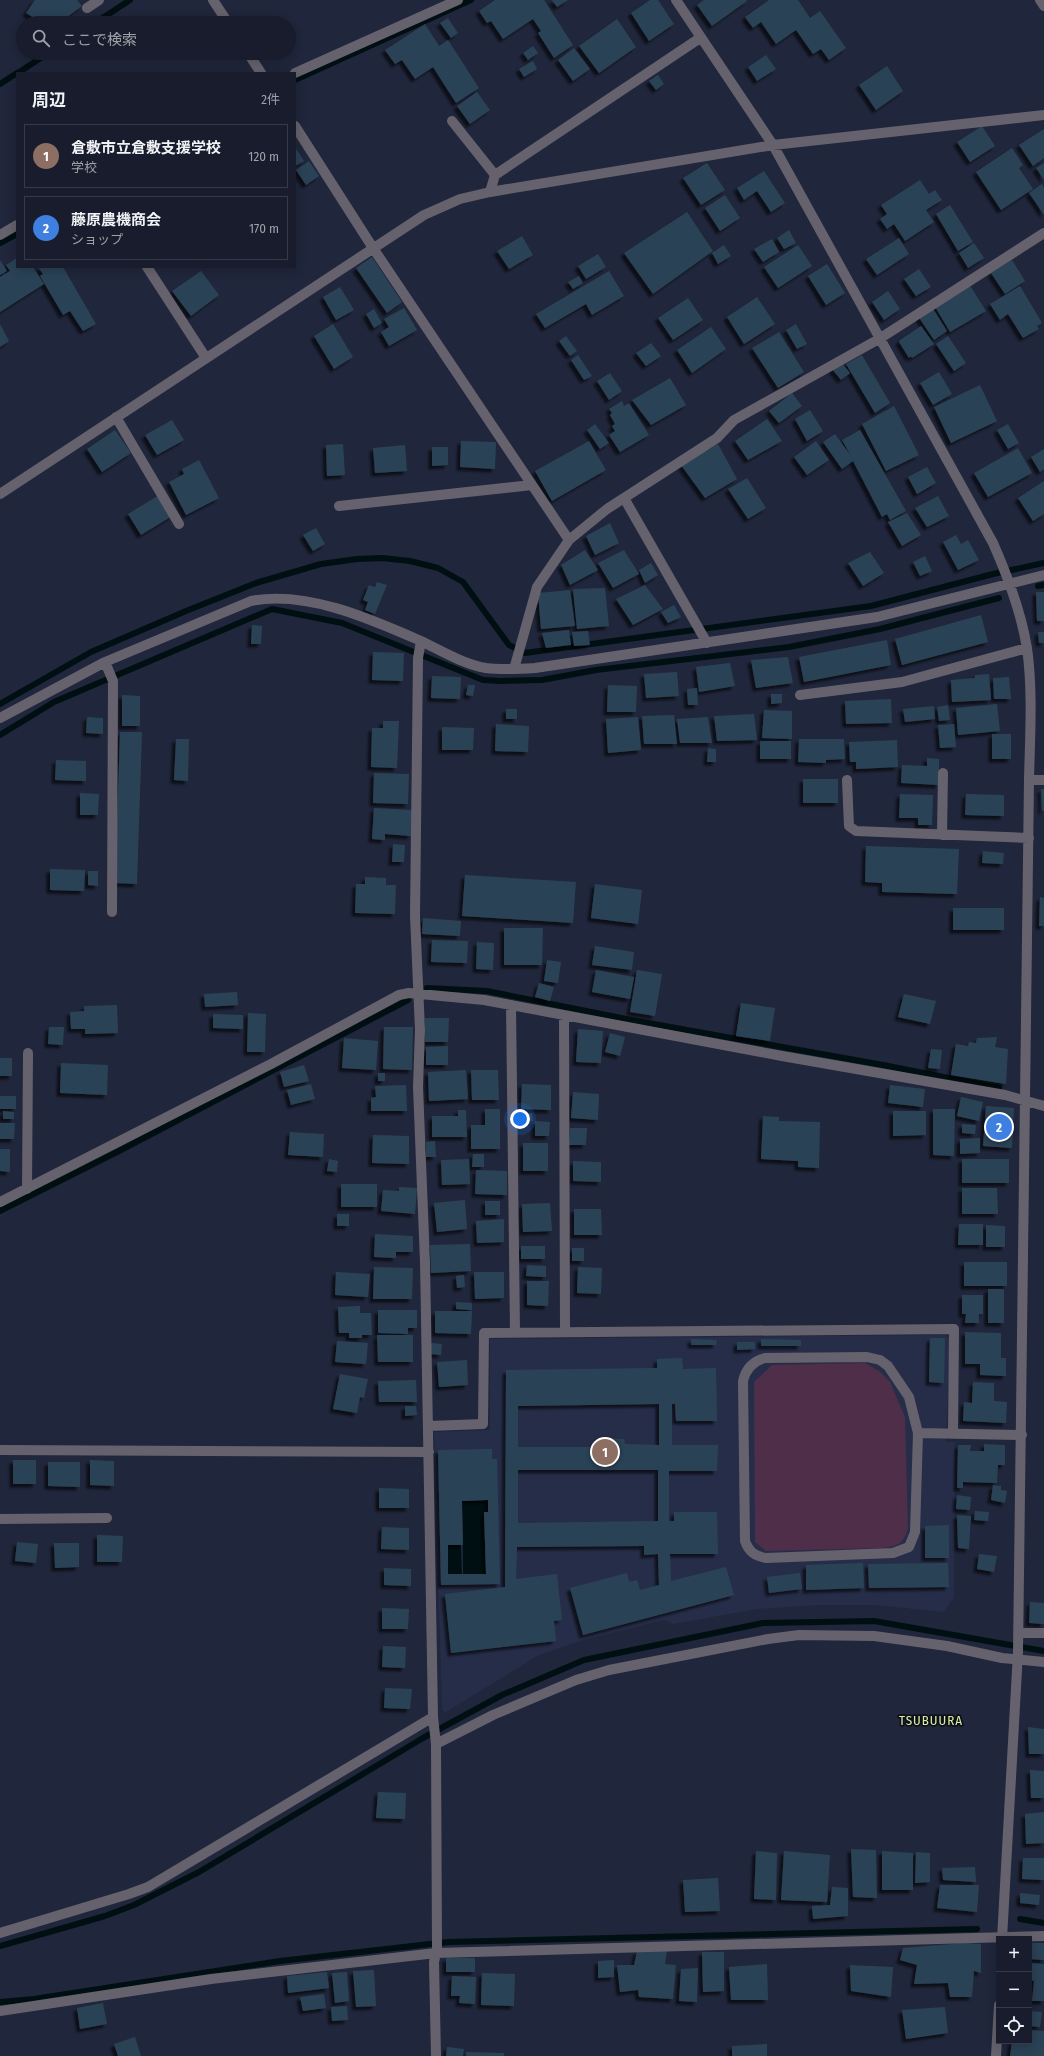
<!DOCTYPE html>
<html lang="ja">
<meta charset="utf-8">
<style>
:root{--surface:#181c2c;--page:#252938;--text:#f1f3f6;--muted:#9fa1a9;--line:#363a48;--accent:#a5c822}
body{margin:0;font-family:"Fira Sans Condensed","Noto Sans JP",sans-serif;background:var(--page);color:var(--text)}
.controls{position:absolute;right:12px;bottom:12px;display:grid;overflow:hidden;border-radius:0px;box-shadow:0 2px 10px #0003}
.controls button{width:36px;height:36px;display:grid;place-items:center;padding:0;border:0;border-bottom:1px solid var(--line);background:var(--surface);color:var(--text);font:20px sans-serif}
.you{position:absolute;left:520px;top:1119px;width:14px;height:14px;margin:-10px;border:3px solid #fff;border-radius:50%;background:#1a73e8;box-shadow:0 0 0 6px #1a73e833}
.badge{display:grid;place-items:center;width:26px;height:26px;border-radius:50%;background:var(--accent);color:#fff;font-size:13px;font-weight:700}
.pin{position:absolute;translate:-50% -50%;border:2px solid #fff;box-shadow:0 1px 4px #0006}
.list{margin:0;padding:0;list-style:none}
h2{display:flex;justify-content:space-between;align-items:center;height:52px;margin:0;padding:0 16px;font-size:17px}
h2 small{font-size:13px;font-weight:400;color:var(--muted)}
.list li{display:grid;grid-template-columns:26px 1fr auto;gap:12px;align-items:center;box-sizing:border-box;height:64px;margin:0 8px 8px;padding:0 8px;border:1px solid var(--line);border-radius:0px}
.list b{display:block;font-size:15px;white-space:nowrap}
.list p{margin:0;font-size:13px;white-space:nowrap;color:var(--muted)}
.list em{font-size:13px;font-style:normal;color:var(--muted)}
.icon{flex:none;width:22px;height:22px;fill:none;stroke:currentColor;stroke-width:2;stroke-linecap:round;stroke-linejoin:round}
.map{position:relative;flex:none;width:1044px;height:2056px;overflow:hidden}
.search{position:absolute;background:var(--surface);box-shadow:0 2px 10px #0003;left:16px;top:16px;width:280px;height:44px;display:flex;align-items:center;gap:10px;box-sizing:border-box;padding:0 14px;border-radius:22px;color:var(--muted);font-size:15px}
.panel{position:absolute;background:var(--surface);box-shadow:0 2px 10px #0003;left:16px;top:72px;width:280px;height:196px;border-radius:0px}
.map>svg:first-child{display:block}
.built{fill:#262d49}
.green{fill:#4e2e49}
.water{fill:#000f12}
.lines{fill:none;stroke-linecap:round;stroke-linejoin:round}
.stream{stroke:#000f12;stroke-width:6}
.building{fill:#2c4354;fill-rule:evenodd;filter:url(#shadow)}
.minor{stroke:#66626d;stroke-width:10}
.labels{text-anchor:middle;dominant-baseline:central;stroke-width:3.5;stroke-linejoin:round;paint-order:stroke}
.quarter-label{font-size:13px;letter-spacing:1px;fill:#d8eea3;stroke:#0d0f19}
</style>
<div class="map">
<svg width="1044" height="2056" viewBox="0 0 1044 2056">
<defs>
<filter id="shadow"><feDropShadow dx="-3.5" dy="3.5" stdDeviation="1" flood-color="#0009"/></filter>
</defs>
<rect width="100%" height="100%" fill="#20263b"/>
<!-- built -->
<path class="built" d="M945,1335l5,4 -4,103h9l-1,156 -11,14 -68,-7h-55l-63,4 -84,15 -9,-4 -81,20 -44,15 -93,57 -4,-2 -8,-278 56,-2v-91z"/>
<!-- green -->
<path class="green" d="M865,1363l14,8 11,11 15,35 3,112c-5,15 -10,17 -25,19l-117,3 -11,-9 -1,-160 18,-17z"/>
<!-- water -->
<path class="water" d="M488,1500v12h-4l2,62h-23l-1,-73z
M448,1545h13l1,29h-14z"/>
<g class="lines">
<!-- stream -->
<path class="stream" d="M95,23l35,-23
M18,73l30,-20
M295,80l176,-80
M0,84l17,-11
M0,243l17,-9
M1038,586l6,-1
M0,704l91,-52 95,-41 70,-28 65,-19 36,-5 25,-1 28,3 28,7 25,14 46,63 16,8 346,-47 122,-32 51,-11
M0,735l54,-33 218,-93 70,14 141,57 17,1 42,-1 54,-10 193,-23 91,-18 119,-31
M427,988l60,3 144,29 252,45 116,23
M0,1211l119,-60 289,-151
M1020,1919l24,4
M0,1946l105,-30 29,-11 65,-33 224,-134 79,-43 82,-35 179,-37 111,-2 170,30
M0,2002l34,-3 246,-38 168,-19 529,-13"/>
</g>
<!-- building -->
<path class="building" d="M35,0h42l5,6 -23,17h-17l-16,-10z
M495,0h49l29,45 -19,13 -16,-25 3,-2 -8,-12 -30,20 -12,-18 -4,2 -8,-12z
M552,0h16l-11,7z
M650,0h8l16,24 -25,17 -18,-28z
M704,0h42l1,1 -35,25 -15,-21z
M769,0h29l12,18 10,-7 26,37 -17,12 -8,-11 -8,5 -17,-24 -20,14 -15,-22 -8,6 -8,-11z
M448,18l10,15 -7,5 -11,-15z
M617,19l19,28 -37,26 -20,-27z
M425,24l14,22 9,-6 31,48 -23,15 -23,-36 -18,12 -13,-19 -7,4 -10,-14z
M533,46l5,7 -10,7 -5,-7z
M574,48l16,21 -17,12 -15,-21z
M766,55l10,14 -19,12 -9,-14z
M533,61l4,8 -13,8 -5,-8z
M887,66l16,25 -27,19 -17,-25z
M658,75l6,9 -8,6 -7,-9z
M477,92l13,18 -20,14 -13,-18z
M982,126l13,20 -25,16 -13,-20z
M1044,129v29l-11,8 -14,-21z
M295,147l9,14 -9,5z
M1012,148l11,17 -4,3 14,21 -32,21 -25,-38z
M309,161l10,15 -13,9 -10,-15z
M707,163l18,27 -24,15 -18,-27z
M1044,163v17l-8,-12z
M764,171l21,32 -14,9 -14,-21 -13,9 -7,-12z
M920,180l9,14 6,-4 7,10 -16,10 8,12 -29,19 -11,-17 -7,5 -7,-10 7,-5 -6,-9z
M1042,184l2,4v27l-15,-22z
M725,195l15,23 -20,13 -15,-23z
M950,205l23,37 -15,9 -22,-37z
M687,212l26,39 -60,43 -29,-41z
M789,230l7,13 -12,6 -7,-11z
M522,236l11,19 -24,14 -12,-18z
M899,238l10,16 -32,21 -11,-16z
M772,239l7,13 -16,10 -9,-13z
M974,243l10,15 -16,10 -9,-15z
M724,245l7,11 -13,8 -6,-11z
M798,245l14,21 -34,22 -14,-21z
M598,254l8,13 -20,12 -8,-13z
M372,257l30,45 -15,11 -31,-45z
M17,258v9h16l11,17 -44,28v-35l10,-6 -4,-6z
M0,260l7,11 -7,4z
M1012,260l13,21 -20,13 -14,-21z
M827,264l18,29 -19,12 -18,-29z
M38,267h25l33,57 -13,7 -13,-20 -7,4 -23,-39 3,-2z
M919,269l12,18 -15,9 -12,-17z
M201,271l18,24 -28,21 -19,-25z
M609,271l15,25 -32,19 -6,-11 -41,24 -9,-14z
M579,276l4,7 -10,6 -5,-7z
M969,284l17,27 -36,21 -16,-27z
M1020,286l22,37 -5,3 2,3 -16,9 -15,-24 -8,6 -10,-16z
M340,287l14,23 -18,10 -13,-23z
M888,291l12,18 -16,11 -12,-18z
M757,297l18,27 -31,20 -17,-27z
M688,298l15,22 -30,20 -15,-22z
M932,307l15,24 -13,9 -16,-24z
M404,308l13,22 -28,16 -8,-14 8,-5 -5,-8z
M374,309l8,14 -8,5 -8,-14z
M0,324l9,17 -9,6z
M333,324l20,33 -19,12 -20,-33z
M796,324l11,20 -10,5 -11,-19z
M921,326l13,18 -22,14 -1,-2 -2,2 -10,-16 1,-2z
M711,327l15,22 -34,24 -15,-23z
M779,332l25,40 -26,16 -26,-40z
M566,336l11,15 -7,5 -11,-15z
M948,336l18,27 -12,8 -18,-27z
M651,343l10,13 -15,10 -10,-13z
M578,355l14,21 -8,4 -13,-20z
M862,355l28,48 -15,10 -29,-49z
M841,362l9,11 -9,7 -9,-11z
M939,372l13,22 -19,11 -13,-22z
M610,373l12,18 -13,9 -12,-19z
M670,378l16,27 -35,20 -19,-25z
M980,385l17,36 -46,22 -17,-36z
M792,393l10,13 -23,17 -10,-12z
M622,401l2,5 5,-3 20,32 -29,17 -11,-17 6,-4 -3,-5 3,-2 -5,-9 2,-2 -3,-4z
M894,406l25,49 -33,16 -24,-47z
M810,410l13,21 -16,10 -12,-22z
M767,419l15,22 -34,19 -13,-19z
M172,420l12,20 -27,15 -12,-20z
M595,424l14,19 -9,6 -13,-19z
M1008,424l11,19 -11,6 -11,-19z
M115,430l16,23 -29,19 -15,-23z
M860,430l46,81 -16,9 -3,-6 -5,3 -29,-56 -11,8 -19,-27 12,-8 16,22 -9,-16z
M461,441l35,1 -1,27 -35,-2z
M589,441l17,29 -54,31 -17,-30z
M816,441l13,19 -22,15 -13,-18z
M343,444l2,31 -18,1 -1,-31z
M718,444l19,35 -32,19 -24,-33z
M405,445l2,26 -32,2 -2,-25z
M432,447h16v18l-16,1z
M1018,448l14,25 -44,24 -14,-24z
M1044,449v20l-4,3 -9,-15z
M199,460l20,38 -33,17 -17,-33 15,-8 -2,-5z
M927,467l9,16 -19,11 -9,-17z
M747,478l19,30 -18,11 -20,-30z
M1044,481v33l-11,7 -15,-23z
M159,495l13,21 -31,19 -13,-21z
M938,496l11,20 -22,11 -12,-19z
M907,513l14,22 -19,11 -14,-24z
M610,523l9,20 -24,12 -9,-19z
M316,528l9,16 -12,7 -10,-16z
M956,535l5,9 7,-4 11,20 -21,10 -15,-28z
M585,550l13,20 -28,15 -9,-20z
M624,550l15,24 -26,14 -15,-25z
M870,552l14,21 -21,13 -15,-23z
M925,556l7,15 -12,5 -7,-14z
M651,563l7,12 -13,8 -6,-13z
M377,582l10,3 -12,29 -10,-4 3,-8 -5,-2 6,-15 6,2z
M645,585l18,24 -30,16 -17,-26z
M605,588l4,38 -32,3 -4,-40z
M570,590l5,36 -34,3 -3,-36z
M1036,592h8v29h-7z
M674,605l7,12 -13,6 -7,-11z
M981,615l7,27 -86,23 -7,-26z
M252,625l10,1 -1,18h-10z
M569,630l2,15 -25,3 -4,-15z
M588,631l2,14 -16,1 -2,-14z
M1038,632h6v11h-5z
M887,640l4,25 -87,17 -5,-25z
M373,652l31,1 -1,28 -31,-1z
M788,657l5,26 -37,5 -5,-28z
M730,663l5,23 -36,6 -3,-25z
M677,672l2,24 -33,2 -2,-24z
M989,674l2,26 -39,2 -1,-22 24,-2v-3z
M432,676l29,1 -1,22 -29,-1z
M1009,677l2,22h-17l-1,-21z
M468,685h7l-2,11 -7,-1z
M608,685l29,1 -1,26h-29z
M697,688l1,17h-10l-1,-16z
M771,694h11v9l-11,1z
M122,695l18,1v30h-18z
M891,699l1,24 -46,1 -1,-23z
M997,704l3,27 -42,4 -2,-27z
M948,705l2,15 -11,1 -2,-14z
M934,706l1,13 -30,3 -2,-13z
M506,709h11v10h-11z
M764,710l28,1v28l-30,-1z
M754,714l3,26 -40,1 -3,-25z
M674,715l3,29h-33l-2,-28z
M87,717l16,1v16l-17,-1z
M638,717l3,33 -33,3 -2,-34z
M708,717l4,26h-32l-3,-24z
M383,721h16l-2,47 -26,-1 1,-39h11z
M496,724l33,2 -1,26 -33,-1z
M954,724l2,23 -16,1 -2,-23z
M442,727l32,1 -1,22h-31z
M120,732h22l-5,152 -22,-1z
M992,734h19v25h-19z
M176,739h13l-1,42 -14,-1z
M799,739h45l1,20 -19,1v3l-28,-1z
M897,740l1,27 -42,2v-7h-6l-1,-20z
M760,741h31v18h-31z
M708,748l8,1v13h-9z
M927,758l12,1v26l-38,-2 1,-18 25,1z
M56,760l30,1v20l-31,-1z
M374,773l35,1 -1,30 -35,-1z
M803,779h35v24h-35z
M1041,789h3v22h-2z
M80,793l19,1 -1,21h-18z
M900,794l33,1 -1,30h-14v-7h-19z
M966,794l38,1v21l-39,-1z
M374,808l38,2 -1,26 -26,-2v6l-13,-1z
M393,844l12,1 -1,17h-12z
M866,846l93,3 -2,45 -75,-2v-9l-17,-1z
M983,851l21,2 -1,11 -21,-1z
M50,869l35,1 -1,21 -34,-1z
M88,871h10v15l-10,-1z
M465,875l111,7 -3,41 -111,-7z
M365,877l21,1v7h10l-1,29 -40,-1 1,-29h9z
M595,884l47,6 -4,34 -47,-6z
M1040,897l4,1v28h-5z
M953,908h51v22h-51z
M423,918l38,3 -1,15 -38,-2z
M504,928h39l-1,37h-38z
M432,940l36,1 -1,22 -36,-1z
M477,942l17,1 -1,27 -17,-1z
M595,946l39,6 -2,18 -40,-5z
M547,960l14,2 -3,21 -14,-2z
M596,970l38,7 -4,22 -38,-7z
M637,970l25,4 -7,42 -25,-4z
M539,983l15,4 -4,14 -15,-4z
M237,992l1,13 -33,2 -1,-13z
M904,994l32,7 -6,23 -32,-7z
M741,1003l34,5 -5,33 -34,-5z
M117,1005l1,28 -33,1v-5h-14l-1,-17 14,-1v-5z
M248,1013l18,1 -1,38h-18z
M213,1014l30,1v14l-30,-1z
M425,1018h24l-1,24h-23z
M49,1027h15l-1,18 -15,-1z
M384,1027h29l-1,43 -29,-1z
M578,1029l25,2 -2,32 -25,-1z
M610,1033l15,4 -5,19 -15,-4z
M997,1037l-2,10 13,2 -2,35 -55,-9 5,-31 12,2 1,-4 7,1 1,-5z
M344,1038l34,3 -2,29 -34,-2z
M448,1046v19h-22v-18z
M931,1049l11,1 -2,19 -12,-1z
M0,1058h12v18h-12z
M61,1063l47,2 -1,30 -47,-2z
M304,1065l5,16 -25,6 -4,-15z
M466,1070l2,29 -39,2 -1,-29z
M471,1070h27l1,30h-27z
M378,1073h7v8h-7z
M311,1084l4,15 -24,6 -4,-15z
M522,1084l29,1v25l-30,-1z
M406,1085l1,26h-36v-13l5,-1 -1,-11z
M890,1085l35,4 -2,18 -35,-4z
M573,1092l26,2 -1,26 -27,-2z
M0,1096h16v13h-16z
M961,1097l22,5 -4,19 -22,-5z
M986,1106l28,2 -2,40 -29,-2z
M485,1109h15v40h-29v-24h14z
M933,1109h22l-1,47 -21,-1z
M458,1110h8l1,27h-35v-21h26z
M3,1111l11,1v7h-11z
M893,1111h33v24l-33,1z
M522,1113h10l1,8h-11z
M763,1116l16,1v4l41,1 -1,46 -21,-1v-6l-37,-2z
M535,1121l15,1 -1,14h-14z
M0,1123h15l-1,16h-14z
M962,1124l14,1 -1,9 -13,-1z
M570,1128h17l-1,17h-17z
M290,1132l34,2 -1,23 -35,-2z
M373,1135l36,1v28l-37,-1z
M980,1138v15l-20,1v-15z
M435,1141l1,16h-10v-15z
M523,1143h25v28h-25z
M0,1149h10v23l-10,-1z
M473,1154h11v13h-12z
M329,1159l9,2 -1,11 -10,-1z
M469,1159l1,25 -28,1 -1,-25z
M962,1159h47v24h-47z
M573,1161l28,1v20l-28,-1z
M476,1170l31,1v24l-32,-1z
M341,1184h36v23h-36z
M399,1187l18,1 -2,26 -34,-3 2,-21 16,1z
M962,1188h35l1,26h-36z
M465,1200l2,29 -30,3 -3,-29z
M485,1201h15v14h-15z
M550,1203l2,28 -29,1 -1,-28z
M574,1209h27l1,26h-28z
M337,1214h12v12h-12z
M504,1219v23l-27,1 -1,-22z
M959,1224h24v21h-25z
M986,1225l19,1v21h-19z
M375,1234l38,2v16h-17v6l-22,-1z
M470,1244l1,27 -40,2 -1,-28z
M521,1246h24v13h-24z
M572,1248h12v13h-12z
M964,1262h43v24h-43z
M527,1265l19,1v11l-20,-1z
M374,1267l39,1 -1,31h-39z
M578,1267l24,1 -1,26 -24,-1z
M336,1272l34,2 -2,23 -33,-2z
M474,1272h30v26l-29,1z
M464,1275l1,12 -8,1 -1,-12z
M527,1281h22l-1,25 -21,-1z
M988,1289h16v34h-16z
M962,1295h21v19h-4v9h-14l1,-9h-4z
M456,1302l16,1v7l-16,-1z
M360,1306v7h11l1,22h-10v3h-13v-5h-10l-1,-26z
M378,1310h39v18h-9v6l-30,-1z
M435,1311h37l-1,23 -36,-1z
M965,1332l36,1v25h5v18l-26,-1v-11h-15z
M377,1335h36v27h-35z
M930,1338h15l-1,45 -15,-1z
M691,1339l26,1 -1,5h-25z
M761,1339l40,1v6h-40z
M337,1341l31,2 -2,21 -31,-2z
M737,1342h18v7l-18,1z
M431,1343l11,1 -1,11 -10,-1z
M682,1358l1,11 33,-1 1,53h-41l-1,-17h-3v41h46l-1,26h-48v50h5v-9h43l1,42h-48l1,27 55,-14 8,28 -151,40 -13,-47 57,-15 2,9 8,-2 3,10 19,-5 -1,-31 -14,1v-9l-127,1 -1,32 41,-5 5,46 -8,1 2,20 -105,12 -6,-59 60,-7 1,-217 151,-2v-9zM659,1404v41l-34,-1 -1,-5 -24,-1v9h-82v-41zM518,1470h140v51l-140,2z
M467,1360l1,25 -29,2 -2,-25z
M340,1374l28,5 -4,19 -4,-1 -3,16 -24,-4z
M416,1380l1,22h-38l-1,-21z
M973,1382l21,1v18l13,1 -1,21 -43,-2 1,-19 8,1z
M405,1406h11l1,9 -12,1z
M984,1444l21,1v20h-7l-1,18 -34,-1v6h-6l1,-43h13l-1,6h14z
M492,1449v10h5l3,125 -59,1 -3,-135zM488,1500v12h-4l2,62h-38v-29h15l-1,-44z
M13,1460h23v24h-23z
M90,1460l24,1v25l-24,-1z
M48,1462h32v25l-32,-1z
M993,1485l8,1v4l6,1 -2,12 -14,-3z
M379,1488l30,1v19h-30z
M957,1495l14,2 -1,13 -14,-1z
M975,1511l14,1 -1,9 -14,-1z
M957,1515l14,1 -2,33 -11,-1z
M949,1525v33h-24v-32z
M382,1527l27,1v22l-28,-1z
M97,1535l26,1 -1,26h-25z
M17,1542l21,2 -2,19 -21,-2z
M54,1543h25v24l-24,1z
M979,1554l18,2 -3,16 -17,-3z
M863,1563l1,25 -58,2v-25z
M948,1563l1,24 -80,1 -1,-24z
M384,1568l27,1v17l-27,-1z
M800,1573l2,16 -33,4 -2,-16z
M1030,1602l14,1v21l-15,-1z
M382,1608l27,1 -1,20h-26z
M383,1646l23,1 -1,21 -23,-1z
M385,1688l27,1 -2,20 -26,-1z
M1028,1727l16,2v25h-15z
M1030,1770l14,1v27h-13z
M378,1792l28,1 -1,26 -29,-1z
M1044,1812v31l-18,1 -1,-30z
M851,1849l25,1 1,48 -24,-1z
M756,1851l21,2 -1,47 -22,-1z
M784,1851l46,4 -3,47 -46,-2z
M882,1851l31,2v37h-31z
M916,1852l14,1v29l-15,1z
M1023,1858h21v22l-22,-1z
M975,1867l1,15 -33,-2 -1,-12z
M718,1878l2,33 -35,1 -2,-32z
M940,1885h39l-2,27 -40,-4z
M832,1887l16,1v28l-35,3 -1,-13 18,-1z
M1020,1893l20,2 -1,10 -19,-2z
M964,1943l17,1v29l-7,-2 -2,26h-22l-2,-14 -34,1 3,-19 -17,-5 3,-12z
M1029,1943h15v17l-15,-1z
M637,1951h30l-2,13 11,1 -3,34 -34,-2 -1,-7 -18,2 -3,-27h17z
M702,1952h22v39l-21,1z
M446,1958h29v14h-29z
M614,1960v17l-16,1v-17z
M1029,1963l15,1v37h-12l2,-20 -5,-1z
M767,1964l1,36h-37l-2,-33z
M850,1965l43,2 -2,30 -40,-6z
M698,1968l-1,34 -18,-1 2,-32z
M374,1970l2,36 -20,1 -3,-36z
M327,1972l2,16 -41,5 -1,-17z
M347,1972l2,29 -14,2 -3,-30z
M482,1973l33,1 -1,32 -33,-1z
M452,1976l24,1 -1,27 -16,-1 1,-7h-9z
M324,1994l2,14 -23,3 -3,-14z
M103,2003l4,21 -27,5 -3,-21z
M347,2006l1,14 -16,1 -1,-14z
M945,2007l3,26 -42,6 -4,-29z
M1029,2011l13,1 -2,15 -11,-1z
M1029,2030l15,1v25h-34l2,-15h17z
M135,2037l6,19h-23l-4,-12z
M767,2044v12h-35v-10z
M447,2047l17,2 -1,7h-17z
M466,2052l38,1v3h-38z"/>
<g class="lines">
<!-- minor -->
<path class="minor" d="M213,0l15,23
M676,0l97,145 220,398c15,34 28,68 34,105 6,43 3,88 2,132l-11,872 -16,287
M1040,0l4,6
M87,8l12,-8
M248,53l13,20
M295,73l163,-73
M452,121l43,54
M295,126l78,122 196,292
M490,192l5,-17 205,-137
M0,235l17,-10
M147,267l59,91
M116,417l63,107
M0,494l424,-279 36,-16 30,-7 283,-47 271,-30
M624,498l83,145
M339,506l193,-21
M421,641l-3,17 -3,258 5,114 -2,57 7,175 8,455 3,27 1,205 -3,13 2,94
M105,662l8,19 -1,231
M514,669l23,-82 32,-47 38,-31 110,-71 17,-18 145,-81 165,-106
M800,695l102,-13 125,-34
M0,718l105,-56 146,-61c55,-11 120,18 170,40 21,10 42,23 65,27 16,2 33,1 49,0l342,-51 167,-42
M847,780l2,46 7,5 173,7
M1029,780h15
M942,835l1,-62
M511,1005l4,327
M564,1016l1,315
M27,1189l1,-136
M0,1202l271,-138 128,-69 10,-2 75,7 298,56 223,39 39,11
M429,1426l54,-2 1,-91 470,-4 -1,104
M918,1433l-3,99 -6,15 -16,6 -127,5c-11,-2 -17,-6 -21,-17l-2,-160c3,-13 10,-20 22,-23l102,-1 13,3 8,6 21,31 9,36 104,2
M0,1450l429,2
M0,1519l107,-1
M1019,1633h25
M436,1744l57,-29 83,-35 33,-10 159,-31 31,-4 75,1 73,10 55,12 42,4
M0,1933l129,-39 19,-7 285,-170
M0,2011l211,-32 225,-26 608,-17
M996,2056l3,-51"/>
</g>
<g class="labels">
<!-- quarter labels -->
<g class="quarter-label">
<text x="931" y="1720">TSUBUURA</text>
</g>
</g>
</svg>
<div class="controls">
<button>+</button>
<button>−</button>
<button><svg class="icon" aria-label="locate" viewBox="0 0 24 24"><circle cx="12" cy="12" r="6"/><path d="M12 2v4M12 18v4M2 12h4M18 12h4"/></svg></button>
</div>
<div class="you"></div>
<div class="pin badge" style="left:605px;top:1452px;background:#8d6e63">1</div>
<div class="pin badge" style="left:999px;top:1127px;background:#3f7fe0">2</div>
<div class="search"><svg class="icon" aria-label="search" viewBox="0 0 24 24"><circle cx="10" cy="10" r="6"/><path d="M15 15l6 6"/></svg>ここで検索</div>
<section class="panel">
<h2>周辺<small>2件</small></h2>
<ul class="list">
<li><span class="badge" style="background:#8d6e63">1</span><div><b>倉敷市立倉敷支援学校</b><p>学校</p></div><em>120 m</em></li>
<li><span class="badge" style="background:#3f7fe0">2</span><div><b>藤原農機商会</b><p>ショップ</p></div><em>170 m</em></li>
</ul>
</section>
</div>
